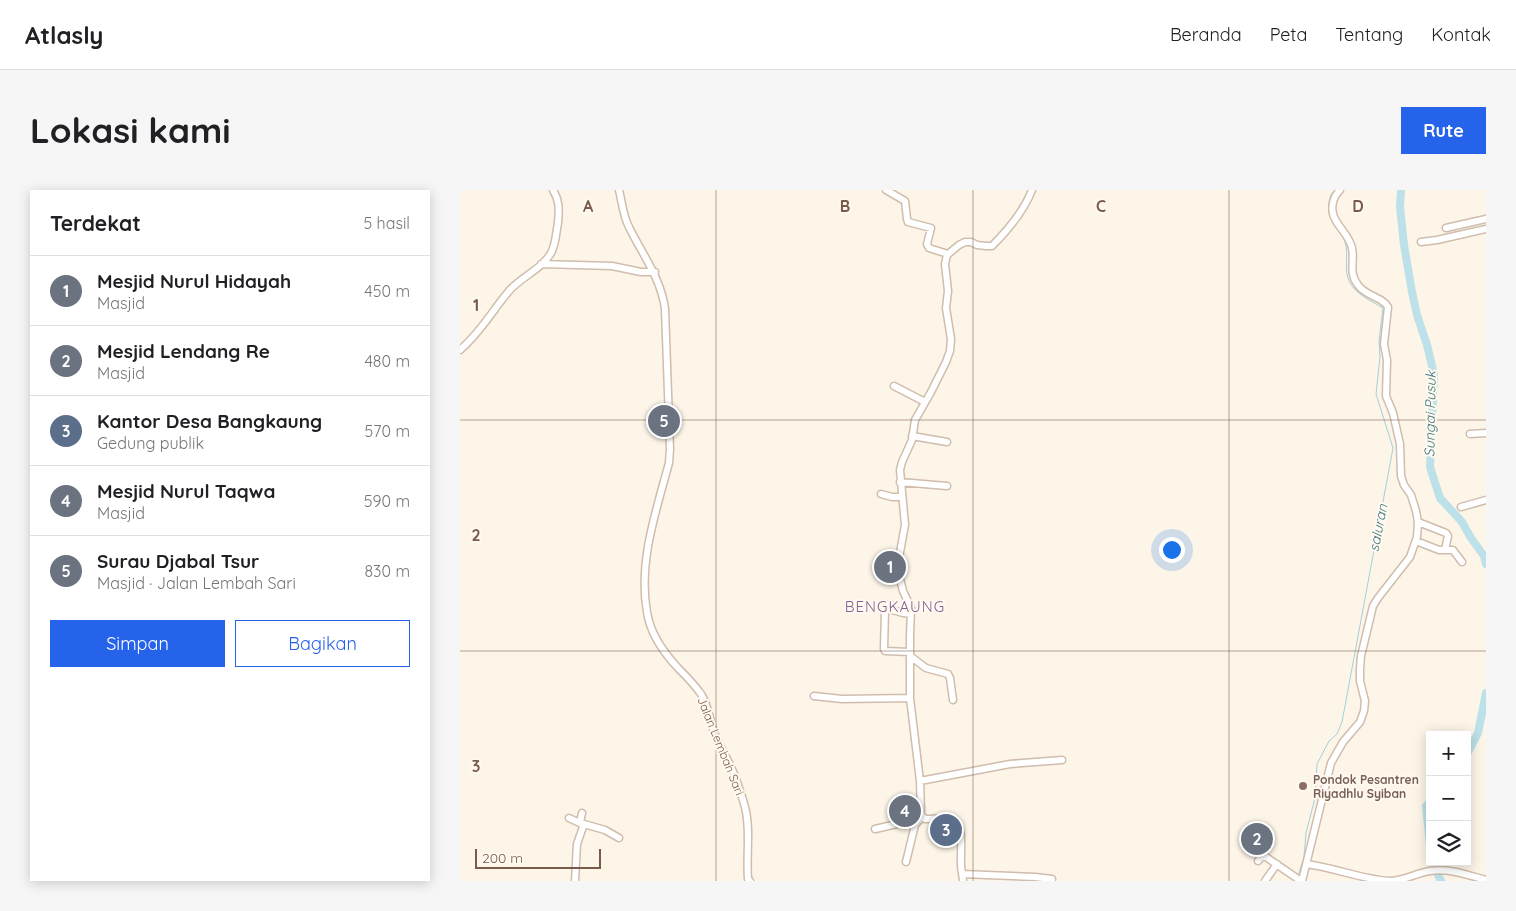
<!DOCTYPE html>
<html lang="id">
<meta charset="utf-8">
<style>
:root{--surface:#fff;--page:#f6f6f6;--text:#202124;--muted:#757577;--line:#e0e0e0;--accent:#2563eb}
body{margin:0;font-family:Quicksand,sans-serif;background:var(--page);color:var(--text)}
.controls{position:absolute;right:15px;bottom:15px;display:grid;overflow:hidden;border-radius:0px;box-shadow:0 2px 12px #0003}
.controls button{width:45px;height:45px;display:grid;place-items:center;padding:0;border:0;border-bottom:1px solid var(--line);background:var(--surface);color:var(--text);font:25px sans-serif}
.scale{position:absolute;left:15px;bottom:12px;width:126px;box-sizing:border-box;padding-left:5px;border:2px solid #795b4b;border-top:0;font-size:14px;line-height:18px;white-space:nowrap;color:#795b4b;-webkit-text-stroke:4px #fff9ef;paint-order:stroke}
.you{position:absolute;left:711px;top:359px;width:18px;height:18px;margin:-12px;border:4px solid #fff;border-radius:50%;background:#1a73e8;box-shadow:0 0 0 8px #1a73e833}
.badge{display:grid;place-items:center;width:32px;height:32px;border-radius:50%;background:var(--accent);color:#fff;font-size:16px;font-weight:700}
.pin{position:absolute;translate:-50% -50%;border:2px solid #fff;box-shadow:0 1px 5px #0006}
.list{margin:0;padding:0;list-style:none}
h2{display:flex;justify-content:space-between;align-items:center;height:65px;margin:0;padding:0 20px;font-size:21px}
h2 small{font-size:16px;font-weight:400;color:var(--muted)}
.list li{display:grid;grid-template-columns:32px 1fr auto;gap:15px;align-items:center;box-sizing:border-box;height:70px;padding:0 20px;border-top:1px solid var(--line)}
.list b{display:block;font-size:19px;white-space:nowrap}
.list p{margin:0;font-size:16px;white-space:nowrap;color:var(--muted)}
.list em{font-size:16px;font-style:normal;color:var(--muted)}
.actions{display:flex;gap:10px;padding:15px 20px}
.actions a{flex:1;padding:11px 0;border:1px solid var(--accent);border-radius:0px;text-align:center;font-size:18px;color:var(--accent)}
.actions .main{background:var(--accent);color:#fff}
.icon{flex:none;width:28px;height:28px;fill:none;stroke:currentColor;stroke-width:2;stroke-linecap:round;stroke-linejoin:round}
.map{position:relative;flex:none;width:1026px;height:691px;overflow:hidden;border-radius:0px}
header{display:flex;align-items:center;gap:30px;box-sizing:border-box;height:70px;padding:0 25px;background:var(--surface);border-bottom:1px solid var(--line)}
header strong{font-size:24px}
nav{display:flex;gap:28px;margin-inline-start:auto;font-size:18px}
.intro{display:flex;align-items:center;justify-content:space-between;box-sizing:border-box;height:120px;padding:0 30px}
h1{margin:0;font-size:35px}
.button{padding:12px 22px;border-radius:0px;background:var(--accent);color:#fff;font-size:18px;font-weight:700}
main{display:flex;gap:30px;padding:0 30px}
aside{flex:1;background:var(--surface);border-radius:0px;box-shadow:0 2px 12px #0003}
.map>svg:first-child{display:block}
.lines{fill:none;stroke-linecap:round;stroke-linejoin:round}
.stream{stroke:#a2d1da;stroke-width:1}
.river{stroke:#bce1e8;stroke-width:8}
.minor-casing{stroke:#d0bdad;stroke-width:9}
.minor{stroke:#fff;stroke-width:6}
.grid{fill:none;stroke:#795b4b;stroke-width:1;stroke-opacity:0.55}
.education-dot{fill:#8d6e63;stroke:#fff9ef;stroke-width:2}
.labels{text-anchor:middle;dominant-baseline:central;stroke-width:4;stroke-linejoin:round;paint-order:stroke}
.street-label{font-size:12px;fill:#795b4b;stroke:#fff9ef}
.education-label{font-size:12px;font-weight:bold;fill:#785e54;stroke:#fff9ef;text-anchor:start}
.water-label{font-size:14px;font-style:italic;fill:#407a85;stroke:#fff9ef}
.quarter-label{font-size:15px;letter-spacing:1px;fill:#846394;stroke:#fff9ef}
.grid-label{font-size:16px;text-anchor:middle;font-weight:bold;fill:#795b4b;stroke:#fff9ef;stroke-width:4;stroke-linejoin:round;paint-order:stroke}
</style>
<header>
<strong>Atlasly</strong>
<nav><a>Beranda</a><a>Peta</a><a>Tentang</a><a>Kontak</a></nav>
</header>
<div class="intro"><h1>Lokasi kami</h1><a class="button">Rute</a></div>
<main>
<aside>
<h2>Terdekat<small>5 hasil</small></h2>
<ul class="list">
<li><span class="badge" style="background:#6b7280">1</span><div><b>Mesjid Nurul Hidayah</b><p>Masjid</p></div><em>450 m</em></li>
<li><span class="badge" style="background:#6b7280">2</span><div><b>Mesjid Lendang Re</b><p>Masjid</p></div><em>480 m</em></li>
<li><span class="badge" style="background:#5c6f8a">3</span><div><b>Kantor Desa Bangkaung</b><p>Gedung publik</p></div><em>570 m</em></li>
<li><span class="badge" style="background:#6b7280">4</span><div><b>Mesjid Nurul Taqwa</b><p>Masjid</p></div><em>590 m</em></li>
<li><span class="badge" style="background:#6b7280">5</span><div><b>Surau Djabal Tsur</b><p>Masjid · Jalan Lembah Sari</p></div><em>830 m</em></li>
</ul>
<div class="actions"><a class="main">Simpan</a><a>Bagikan</a></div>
</aside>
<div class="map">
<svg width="1026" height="691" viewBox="0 0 1026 691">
<rect width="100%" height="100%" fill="#fdf5e8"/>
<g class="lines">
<!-- stream -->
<path class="stream" d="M838,686l6,-19 2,-24 9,-35 2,-34 12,-23 8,-7 5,-12 51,-274 -17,-54 4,-37 -1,-16 4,-33c-12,-7 -28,-14 -34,-27 -5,-11 -1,-23 -3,-35 -3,-17 -19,-23 -17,-43 1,-6 1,-8 6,-13"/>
<!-- river -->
<path class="river" d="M941,0l-1,17 4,38 8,47 5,23 10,30 7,29 -4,93 10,31 22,24 9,16 13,18 2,8
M1007,564l11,-21 8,-40
M970,612l-4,4 4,39
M972,672l9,19"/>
<defs>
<path id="minor" d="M159,0c3,12 4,26 10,37 13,27 32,51 36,82l5,140 -1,14c-13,48 -31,100 -22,149 3,21 17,41 31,56 8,8 16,16 23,26 9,14 9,31 16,46 4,9 10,18 14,27 6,13 10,26 14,40 6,23 1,48 3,72l2,2
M426,0l19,11 2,18 1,3 23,6 -4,16 2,4 19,6
M986,38l40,-9
M961,52l16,-2 49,-11
M81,74l71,2 29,6h14
M0,160c21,-18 32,-39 49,-59 12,-14 33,-22 42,-38 5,-9 5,-21 7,-30 1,-13 2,-22 -5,-33
M434,196l31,16
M1010,244l16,-1
M452,246l35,6
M440,292l47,4
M421,304l11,3h10
M1001,317l25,-7
M958,332l28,11 2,3 -3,14
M956,351l23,9h14l9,12
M430,414l-4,2 -1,4 -1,39 1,2 25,1
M425,418l18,5 8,1
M450,466l16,12 22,6 2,4 3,22
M354,506l28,3 68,-1
M460,591l90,-17 52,-4
M109,628l15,7
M120,633l2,-10
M415,639l22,-5 21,-3
M798,671l5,-6 38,26
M446,672l9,-37 7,-8
M847,674c28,4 54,15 82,17 15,0 27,-8 41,-10 20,-3 37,4 56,9
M502,684l73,3 17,2
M115,691l2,-37 7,-20 21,6 14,8
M503,691c0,-5 -2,-11 -2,-16 -1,-11 4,-39 -8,-46 -5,-2 -22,0 -28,0l-4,-4 -1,-34 -10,-83v-62l1,-28 -8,-17 -4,-16 -1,-12 7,-38 -5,-55 2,-8 10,-22 3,-20 16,-28 15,-30 4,-11 1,-12 -5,-31 2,-17 -3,-27 2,-9 12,-10 6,-3h6l6,3 9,1h6c16,-16 32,-35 40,-56
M805,691l12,-17
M842,691l29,-118 12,-21 17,-20 4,-11 1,-10 -5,-20v-12l1,-13 12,-50 5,-8 32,-41 7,-20 1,-15 -2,-11 -5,-16 -7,-10 -3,-9 -1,-32 -7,-31 -7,-17 1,-36 -3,-16 4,-37c-5,-10 -23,-11 -30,-22 -10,-13 -3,-23 -6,-37 -3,-14 -16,-22 -19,-34 -2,-9 1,-18 7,-24"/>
</defs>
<!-- minor casing -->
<use href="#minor" class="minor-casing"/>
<!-- minor -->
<use href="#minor" class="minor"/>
</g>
<!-- grid -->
<path class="grid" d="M256,0v691M513,0v691M769,0v691M0,230h1026M0,461h1026"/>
<!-- markers -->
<circle class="education-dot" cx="843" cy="596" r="5"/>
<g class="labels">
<!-- street labels -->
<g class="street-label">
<text transform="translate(261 556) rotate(68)">Jalan Lembah Sari</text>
</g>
<!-- education labels -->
<g class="education-label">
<text x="853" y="589">Pondok Pesantren<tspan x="853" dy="14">Riyadhlu Syiban</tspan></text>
</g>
<!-- water labels -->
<g class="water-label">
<text transform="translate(970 224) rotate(-89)">Sungai Pusuk</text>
<text transform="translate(918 338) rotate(-79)">saluran</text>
</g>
<!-- quarter labels -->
<g class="quarter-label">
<text x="435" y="416">BENGKAUNG</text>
</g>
</g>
<g class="grid-label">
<text x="128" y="22">A</text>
<text x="385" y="22">B</text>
<text x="641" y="22">C</text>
<text x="898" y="22">D</text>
<text x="16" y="121">1</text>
<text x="16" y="351">2</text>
<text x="16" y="582">3</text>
</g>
</svg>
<div class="controls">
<button>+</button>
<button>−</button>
<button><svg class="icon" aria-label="layers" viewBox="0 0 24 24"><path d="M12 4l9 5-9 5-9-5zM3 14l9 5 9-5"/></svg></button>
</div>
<div class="scale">200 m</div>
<div class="you"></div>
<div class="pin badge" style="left:430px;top:377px;background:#6b7280">1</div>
<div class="pin badge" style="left:797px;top:649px;background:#6b7280">2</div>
<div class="pin badge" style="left:486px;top:640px;background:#5c6f8a">3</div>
<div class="pin badge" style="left:445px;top:621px;background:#6b7280">4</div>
<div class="pin badge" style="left:204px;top:231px;background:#6b7280">5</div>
</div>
</main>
